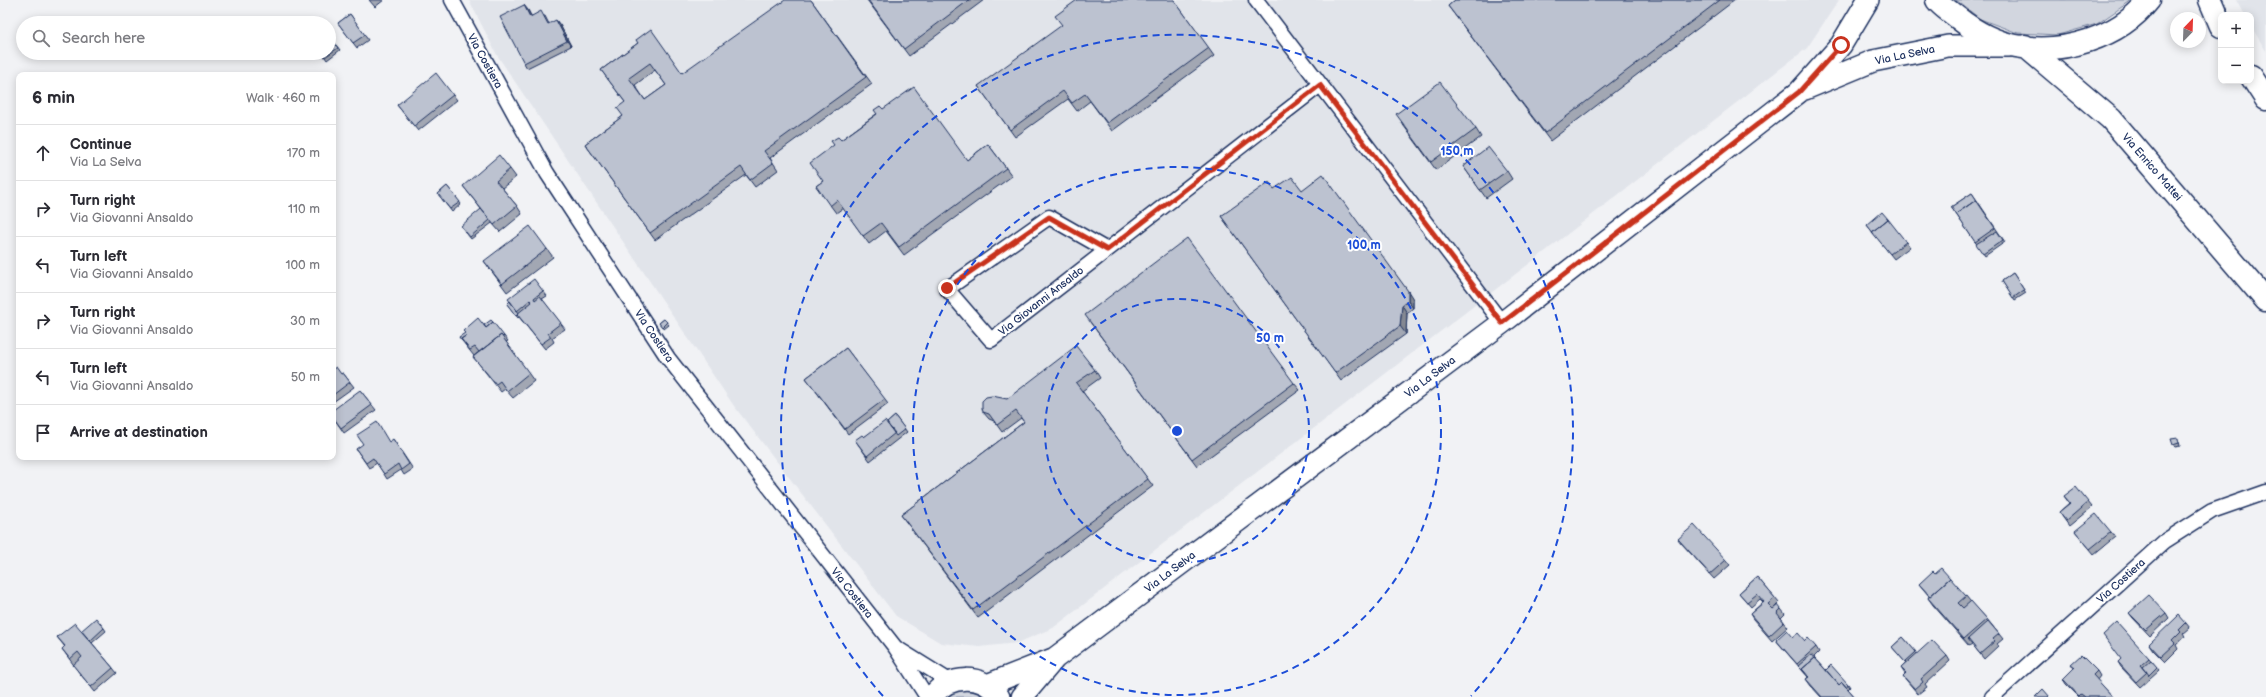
<!DOCTYPE html>
<meta charset="utf-8">
<style>
:root{--surface:#fff;--page:#f7f7f7;--text:#2b2b33;--muted:#7c7c81;--line:#e1e1e2}
body{margin:0;font-family:"Balsamiq Sans",sans-serif;background:var(--page);color:var(--text)}
.controls{position:absolute;right:12px;top:12px;display:grid;overflow:hidden;border-radius:8px;box-shadow:0 2px 10px #0003}
.controls button{width:36px;height:36px;display:grid;place-items:center;padding:0;border:0;border-bottom:1px solid var(--line);background:var(--surface);color:var(--text);font:20px sans-serif}
.compass{position:absolute;left:2170px;top:12px;width:36px;height:36px;border-radius:50%;background:var(--surface);box-shadow:0 2px 10px #0003;rotate:23deg}
.stop{position:absolute;width:12px;height:12px;margin:-9px;border:3px solid #c8321e;border-radius:50%;background:#fff}
.stop.end{background:#c8321e;border-color:#fff;box-shadow:0 1px 4px #0008}
.list{margin:0;padding:0;list-style:none}
h2{display:flex;justify-content:space-between;align-items:center;height:52px;margin:0;padding:0 16px;font-size:17px}
h2 small{font-size:13px;font-weight:400;color:var(--muted)}
.list li{display:grid;grid-template-columns:26px 1fr auto;gap:12px;align-items:center;box-sizing:border-box;height:56px;padding:0 16px;border-top:1px solid var(--line)}
.list b{display:block;font-size:15px;white-space:nowrap}
.list p{margin:0;font-size:13px;white-space:nowrap;color:var(--muted)}
.list em{font-size:13px;font-style:normal;color:var(--muted)}
.icon{flex:none;width:22px;height:22px;fill:none;stroke:currentColor;stroke-width:2;stroke-linecap:round;stroke-linejoin:round}
.map{position:relative;flex:none;width:2266px;height:697px;overflow:hidden}
.search{position:absolute;background:var(--surface);box-shadow:0 2px 10px #0003;left:16px;top:16px;width:320px;height:44px;display:flex;align-items:center;gap:10px;box-sizing:border-box;padding:0 14px;border-radius:22px;color:var(--muted);font-size:15px}
.panel{position:absolute;background:var(--surface);box-shadow:0 2px 10px #0003;left:16px;top:72px;width:320px;height:388px;border-radius:8px}
.map>svg:first-child{display:block}
.built{fill:#e1e4ea}
.green{fill:#d2d6df;stroke:#76829e}
.lines{fill:none;stroke-linecap:round;stroke-linejoin:round}
.street-casing{stroke:#1b2f5e;stroke-width:17}
.secondary-casing{stroke:#1b2f5e;stroke-width:24}
.primary-casing{stroke:#1b2f5e;stroke-width:25}
.street{stroke:#fff;stroke-width:14}
.secondary{stroke:#fff;stroke-width:21}
.primary{stroke:#fff;stroke-width:22}
.wall{fill:#a2a7b3;stroke:#1b2f5e;fill-rule:evenodd}
.shaded-wall{fill:#848892;stroke:#1b2f5e}
.building{fill:#bcc2d0;stroke:#1b2f5e;fill-rule:evenodd}
.route{stroke:#c8321e;stroke-width:5}
.ring{fill:none;stroke:#1d4ed8;stroke-width:2;stroke-dasharray:7 5}
.labels{text-anchor:middle;dominant-baseline:central;stroke-width:4;stroke-linejoin:round;paint-order:stroke}
.street-label{font-size:11px;fill:#1b2f5e;stroke:#fff}
.centre{fill:#1d4ed8;stroke:#fff;stroke-width:2}
.ring-label{font-size:12px;text-anchor:middle;font-weight:bold;fill:#1d4ed8;stroke:#fff;stroke-width:4;stroke-linejoin:round;paint-order:stroke}
</style>
<div class="map">
<svg width="2266" height="697" viewBox="0 0 2266 697">
<rect width="100%" height="100%" fill="#f1f2f5"/>
<filter id="ink" filterUnits="userSpaceOnUse"><feTurbulence type="fractalNoise" baseFrequency=".025" numOctaves="2"/><feDisplacementMap in="SourceGraphic" scale="8" xChannelSelector="R" yChannelSelector="G"/><feConvolveMatrix kernelMatrix="1 2 1 2 8 2 1 2 1" color-interpolation-filters="sRGB"/></filter>
<g filter="url(#ink)">
<!-- built -->
<path class="built" d="M469,0h1370l-32,48 -269,209 -485,371 -36,15 -38,4 -38,-4 -45,-27 -162,-210 -237,-351z
M2237,0h29v51l-15,-25v-11h-6z"/>
<!-- green -->
<path class="green" d="M1956,0h176l-35,24 -39,11 -40,-2 -38,-14z
M958,689l19,1 10,7h-42z"/>
<g class="lines">
<defs>
<path id="street" d="M452,0l95,173 121,185 227,289 32,50
M1256,0l246,323
M1107,250l-58,-33 -102,72 44,51 329,-255
M898,649l53,33
M1992,697l173,-156 47,-30 54,-19"/>
<path id="secondary" d="M1805,89l68,-28 75,-15h61
M987,685l66,-26
M932,697c16,-23 52,-24 67,0
M1022,697l33,-39 447,-335 297,-231 42,-47 27,-45"/>
<path id="primary" d="M1937,0c5,7 14,12 21,18 16,13 37,24 58,28 46,9 103,-8 133,-46
M2210,0l11,26
M2025,46l86,73 155,181
M2251,76l15,23"/>
</defs>
<!-- street casing -->
<use href="#street" class="street-casing"/>
<!-- secondary casing -->
<use href="#secondary" class="secondary-casing"/>
<!-- primary casing -->
<use href="#primary" class="primary-casing"/>
<!-- street -->
<use href="#street" class="street"/>
<!-- secondary -->
<use href="#secondary" class="secondary"/>
<!-- primary -->
<use href="#primary" class="primary"/>
</g>
<!-- wall -->
<path class="wall" d="M369,0h15l-9,7z
M811,0l61,84 -102,74 8,12 -23,17 -9,-12 -91,65 -70,-96 38,-28 2,-14 -24,-32 37,-27 44,30zM655,70l11,15 -21,15 -10,-15z
M867,0h117l-75,56z
M1174,0l40,56 -102,75 -22,-30 -13,10 -9,-12 -53,38 -37,-51z
M1455,0h280l-185,141 -102,-135z
M528,10l3,6h14l4,8 11,1 11,21 -44,22 -3,-5z
M350,14l18,26 -11,8 -19,-25z
M329,36l11,14 -13,10 -5,-7z
M453,95l4,5 -39,31 -21,-26z
M883,109l84,51 21,-16 24,32 -108,79 -18,-24 -17,13 -26,-36 -7,5 -20,-27 7,-5 18,-41z
M1401,122l75,7 5,8 -45,33z
M1463,166l44,5 5,8 -26,19z
M510,169l6,8 -14,11 15,18 5,8 -22,18 -8,-9 -21,16 -8,-10 18,-20 -18,-23z
M447,186l14,18 -9,8 -14,-18z
M1274,189l28,1 111,109v9l-6,5 -1,21 -65,47 -120,-165z
M1972,193l33,49 -20,14 -34,-49z
M1867,225l39,17 4,5 -16,12z
M547,249l6,8 -46,35 -23,-31z
M2013,273l13,20 -11,7 -13,-19z
M543,291l4,5 -5,3 23,30 -13,9 2,4 -9,7 -26,-32 -1,1 -11,-14z
M664,319l5,6 -5,4 -5,-6z
M1090,322l204,61 6,7 -103,76z
M484,325l20,11 4,5 -2,1 28,39 -21,17 -8,-9 -4,3 -22,-28 -6,-7 6,-5 -5,4 -15,-19z
M846,348l42,56 -40,30 -42,-56z
M333,369l8,5 2,-1 11,14 -21,15z
M1095,370l5,8 -18,13 71,95 -175,132 -77,-103 123,-93 -3,-4 -19,14 -8,-11 -5,-2 -6,-7 24,-13z
M360,390l16,20 -32,23 -11,-16z
M895,416l12,16 -37,29 -15,-21 9,-3 23,-14z
M393,439l20,30 -9,6 -3,-5 -14,9 -10,-16 -8,5 -13,-19 34,-7z
M2179,441l1,5 -5,1 -2,-2z
M2064,496l24,6 4,5 -23,19 -10,-14 10,-9z
M2075,531l36,1 4,5 -21,17z
M1678,539l48,21 4,5 -16,14 -32,-35z
M1935,573l31,23 4,5 17,18 16,20 -6,5 1,2 -14,13 -12,-15 -3,2 -36,-41 -5,-7 1,-2 -10,-12z
M1757,577l18,21 4,5 -6,6h8l4,5 -4,4 7,9 -16,14 -19,-22 -3,-5 13,-12 -3,-3 -9,8 -12,-14z
M2129,613h37l3,5 -19,18 -17,-18z
M2186,623l4,5 -7,6 2,3 -9,8 2,4 -13,13 -12,-12 -4,-6z
M104,628l2,3 -14,12 21,25 4,5 -22,19 -18,-22 -4,-6 -11,-15 3,-2 -8,-10z
M1793,637l12,4 11,6 3,5 -5,5 12,13 22,14 2,3 -2,2 7,8h-34l-10,-11 -5,-7 2,-2 -28,-32 -4,-5z
M1903,637l14,17 30,2 3,5 -25,23 2,3 -9,7 -11,-13 -4,-5 2,-2 -4,-6 5,-5 -14,-16z
M2149,658l10,12 -19,17 -19,-20 -3,-5 3,-3z
M2071,664l26,7 3,5 -3,4 16,17h-34l-13,-13 -3,-5 11,-11z"/>
<!-- shaded-wall -->
<path class="shaded-wall" d="M524,5l4,5 6,12 -4,-5z
M556,20l4,5 11,21 -4,-5z
M1408,291l5,8v9l-5,-7z
M1402,305l5,8 -1,21 -6,-8z"/>
<!-- building -->
<path class="building" d="M785,0h26l55,77 -102,74 9,12 -23,17 -9,-13 -91,66 -65,-89 38,-28 -6,-8 8,-6 -24,-32 37,-27 -2,-3 15,-11 31,44zM650,63l16,22 -21,15 -16,-22z
M868,0h101l-65,49z
M1077,0h97l35,48 -102,75 -22,-29 -13,9 -9,-12 -53,39 -32,-44 84,-61 -7,-9z
M1455,0h265l-175,133 -97,-127z
M524,5l6,12 11,-6 7,13 8,-4 11,21 -43,22 -24,-46z
M350,14l15,21 -12,8 -15,-20z
M329,36l9,12 -13,9 -3,-4h7z
M436,73l17,22 -39,31 -17,-21z
M1440,82l36,47 -45,33 -35,-48z
M914,87l53,73 21,-16 18,24 -107,79 -18,-24 -18,13 -26,-36 -7,6 -14,-20 7,-5 -13,-18 24,-18 -3,-4 7,-4 3,3 36,-26 -3,-4 6,-4 3,3z
M1488,147l19,24 -27,19 -17,-24z
M499,155l11,14 -14,12 21,25 -23,19 -31,-39z
M1323,174l85,117v10l-6,4 -2,21 -65,47 -114,-157 48,-34 5,7 18,-12 10,13z
M447,186l13,16 -10,7 -12,-15z
M1972,193l6,9 -2,-2 -20,14 -5,-7z
M1976,200l19,28 -20,14 -19,-28z
M481,209l9,11 -20,17 -9,-11z
M1882,212l6,7 -16,13 2,2 -7,-9z
M1888,219l18,23 -16,12 -18,-22z
M530,226l17,23 -45,35 -18,-23z
M1997,231l6,9 -20,14 -7,-10z
M1187,238l107,145 -102,76 -107,-144z
M2013,273l11,17 -11,8 -11,-17z
M534,279l9,12 -9,7 1,2 5,-4 21,27 -13,10 3,4 -10,7 -24,-30 15,-12 -2,-2 -13,11 -9,-12z
M510,301l9,12 -3,3 -9,-12z
M478,318l8,10 7,-6 11,14 -1,1 -2,-2 -22,17 -4,-5 -5,3 -9,-11 6,-4 -4,-4z
M664,319l3,3 -5,5 -3,-4z
M491,320l2,2 -7,6 -2,-3z
M465,333l2,2 -6,4 2,3 -4,-5z
M501,335l28,38 -22,18 -7,-10 -4,3 -23,-27z
M1076,346l19,24 -19,13 72,96 -175,131 -72,-95 123,-93 -8,-11 -19,14 -8,-11 -6,-2 -1,-4v-7l4,-4 6,-1 15,3z
M846,348l39,51 -40,30 -39,-51z
M336,367l5,7 2,-1 7,9 -17,13v-26z
M360,390l12,15 -31,23 -8,-11v-7z
M895,416l10,13 -9,7 -9,-13z
M885,421l10,12 -28,23 -12,-16 7,-5 2,2z
M377,422l12,20 4,-3 16,25 -8,6 -3,-6 -14,10 -11,-16 -7,5 -10,-14 7,-5 -6,-9z
M2178,438l1,5 -6,2 -2,-6z
M2076,487l12,15 -22,19 -7,-9 11,-9 -6,-7z
M2096,514l15,18 -21,17 -15,-18z
M1694,525l32,35 -16,14 -32,-35z
M1941,568l9,10 -20,18 -11,-12 14,-13 2,2z
M1757,577l18,21 -7,6 5,5 5,-4 3,4 -4,4 7,9 -15,14 -19,-22 14,-12 -7,-8 -10,8 -8,-9z
M1950,578l16,18 -8,7 5,5 8,-7 16,18 -23,20 -36,-41z
M2149,595l17,18 -20,17 -17,-17z
M2179,615l7,8 -7,7 2,2 -9,9 3,3 -14,13 -12,-13z
M96,618l8,10 -14,13 -9,-10z
M1988,621l11,13 -6,5 2,2 -15,13 -12,-15z
M2117,622l32,36 -8,7 6,7 -11,10 -18,-20 3,-3 -18,-24z
M75,623l38,45 -22,19 -18,-22 9,-8 -4,-5 -8,7 -8,-10 3,-3 -8,-9z
M1787,630l6,7 5,-4 7,8 3,-3 8,9 -19,17 -21,-24z
M1903,637l13,15 -11,10 -13,-15z
M1932,640l15,16 -26,23 2,3 -8,7 -12,-13 3,-3 -5,-5z
M1811,655l4,3 -13,11 4,5 -8,-8z
M2081,655l16,16 -4,4 20,22h-28l-4,-3 -2,2 -16,-17 12,-12 -4,-3z
M1815,658l24,27 3,-3 13,15h-33l-16,-18 3,-2 -7,-8z
M2151,660l6,7 -8,8 -6,-8z
M1831,665l17,19 -2,3 -4,-5 -3,3 -13,-15z
M2043,689l7,8h-15z"/>
</g>
<g class="lines" filter="url(#ink)">
<!-- route -->
<path class="route" d="M947,288l102,-71 58,33 213,-165 182,238 297,-231 42,-47"/>
</g>
<!-- distance rings -->
<g class="ring">
<circle cx="1177" cy="431" r="132"/>
<circle cx="1177" cy="431" r="264"/>
<path d="M883 696A396 396 0 1 1 1471 696"/>
</g>
<g class="labels">
<!-- street labels -->
<g class="street-label">
<text transform="translate(1905 55) rotate(-12)">Via La Selva</text>
<text transform="translate(485 61) rotate(61)">Via Costiera</text>
<text transform="translate(2152 167) rotate(49)">Via Enrico Mattei</text>
<text transform="translate(1041 301) rotate(-38)">Via Giovanni Ansaldo</text>
<text transform="translate(654 336) rotate(56)">Via Costiera</text>
<text transform="translate(1430 377) rotate(-37)">Via La Selva</text>
<text transform="translate(1170 572) rotate(-37)">Via La Selva</text>
<text transform="translate(2121 581) rotate(-42)">Via Costiera</text>
<text transform="translate(852 593) rotate(52)">Via Costiera</text>
</g>
</g>
<circle cx="1177" cy="431" r="6" class="centre"/>
<g class="ring-label">
<text x="1457" y="155">150 m</text>
<text x="1364" y="249">100 m</text>
<text x="1270" y="342">50 m</text>
</g>
</svg>
<div class="controls">
<button>+</button>
<button>−</button>
</div>
<svg class="compass" viewBox="-18 -18 36 36"><path d="M0-13l5 13h-10z" fill="#e53935"/><path d="M0 13l5-13h-10z" fill="#7c7c81"/></svg>
<div class="stop" style="left:1841px;top:45px"></div>
<div class="stop end" style="left:947px;top:288px"></div>
<div class="search"><svg class="icon" aria-label="search" viewBox="0 0 24 24"><circle cx="10" cy="10" r="6"/><path d="M15 15l6 6"/></svg>Search here</div>
<section class="panel">
<h2>6 min<small>Walk · 460 m</small></h2>
<ul class="list">
<li><svg class="icon" aria-label="ahead" viewBox="0 0 24 24"><path d="M12 20V5M6 11l6-6 6 6"/></svg><div><b>Continue</b><p>Via La Selva</p></div><em>170 m</em></li>
<li><svg class="icon" aria-label="right" viewBox="0 0 24 24"><path d="M7 20v-9h11M14 6l5 5-5 5"/></svg><div><b>Turn right</b><p>Via Giovanni Ansaldo</p></div><em>110 m</em></li>
<li><svg class="icon" aria-label="left" viewBox="0 0 24 24"><path d="M17 20v-9H6M10 6l-5 5 5 5"/></svg><div><b>Turn left</b><p>Via Giovanni Ansaldo</p></div><em>100 m</em></li>
<li><svg class="icon" aria-label="right" viewBox="0 0 24 24"><path d="M7 20v-9h11M14 6l5 5-5 5"/></svg><div><b>Turn right</b><p>Via Giovanni Ansaldo</p></div><em>30 m</em></li>
<li><svg class="icon" aria-label="left" viewBox="0 0 24 24"><path d="M17 20v-9H6M10 6l-5 5 5 5"/></svg><div><b>Turn left</b><p>Via Giovanni Ansaldo</p></div><em>50 m</em></li>
<li><svg class="icon" aria-label="arrive" viewBox="0 0 24 24"><path d="M6 21V4h12l-3 4 3 4H6"/></svg><div><b>Arrive at destination</b></div></li>
</ul>
</section>
</div>
